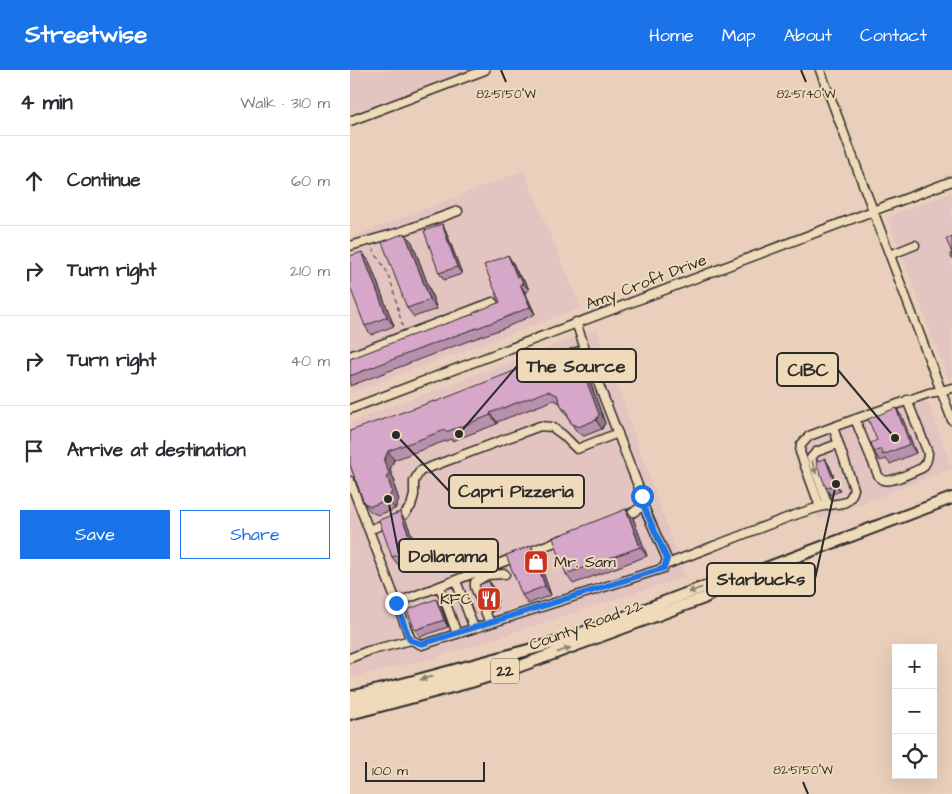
<!DOCTYPE html>
<meta charset="utf-8">
<style>
:root{--surface:#fff;--page:#f7f7f7;--text:#2b2b33;--muted:#7c7c81;--line:#e1e1e2;--accent:#1a73e8}
body{margin:0;font-family:"Architects Daughter",sans-serif;background:var(--page);color:var(--text)}
.controls{position:absolute;right:15px;bottom:15px;display:grid;overflow:hidden;border-radius:0px;box-shadow:0 5px 20px #0002}
.controls button{width:45px;height:45px;display:grid;place-items:center;padding:0;border:0;border-bottom:1px solid var(--line);background:var(--surface);color:var(--text);font:25px sans-serif}
.scale{position:absolute;left:15px;bottom:12px;width:120px;box-sizing:border-box;padding-left:5px;border:2px solid #2b2b2b;border-top:0;font-size:14px;line-height:18px;white-space:nowrap;color:#2b2b2b;-webkit-text-stroke:4px #efdab9;paint-order:stroke}
.stop{position:absolute;width:15px;height:15px;margin:-11px;border:4px solid #1a73e8;border-radius:50%;background:#fff}
.stop.end{background:#1a73e8;border-color:#fff;box-shadow:0 1px 5px #0008}
.list{margin:0;padding:0;list-style:none}
h2{display:flex;justify-content:space-between;align-items:center;height:65px;margin:0;padding:0 20px;font-size:21px}
h2 small{font-size:16px;font-weight:400;color:var(--muted)}
.list li{display:grid;grid-template-columns:32px 1fr auto;gap:15px;align-items:center;box-sizing:border-box;height:90px;padding:0 20px;border-top:1px solid var(--line)}
.list b{display:block;font-size:19px;white-space:nowrap}
.list em{font-size:16px;font-style:normal;color:var(--muted)}
.actions{display:flex;gap:10px;padding:15px 20px}
.actions a{flex:1;padding:11px 0;border:1px solid var(--accent);border-radius:0px;text-align:center;font-size:18px;color:var(--accent)}
.actions .main{background:var(--accent);color:#fff}
.icon{flex:none;width:28px;height:28px;fill:none;stroke:currentColor;stroke-width:2;stroke-linecap:round;stroke-linejoin:round}
.map{position:relative;flex:none;width:602px;height:724px;overflow:hidden}
header{display:flex;align-items:center;gap:30px;box-sizing:border-box;height:70px;padding:0 25px;background:var(--accent);color:#fff}
header strong{font-size:24px}
nav{display:flex;gap:28px;margin-inline-start:auto;font-size:18px}
main{display:flex}
aside{flex:1;background:var(--surface)}
.map>svg:first-child{display:block}
.built{fill:#e4c4c0}
.lines{fill:none;stroke-linecap:round;stroke-linejoin:round}
.minor-casing{stroke:#2b2b2b;stroke-width:11}
.major-casing{stroke:#2b2b2b;stroke-width:14}
.path{stroke:#2b2b2b;stroke-width:1;stroke-dasharray:4 4;stroke-linecap:butt}
.minor{stroke:#efdab9;stroke-width:8}
.major{stroke:#efdab9;stroke-width:10}
.wall{fill:#b890ac;stroke:#2b2b2b}
.shaded-wall{fill:#96758c;stroke:#2b2b2b}
.building{fill:#d6a7c8;stroke:#2b2b2b}
.oneway{fill:#8d8272}
.route{stroke:#1a73e8;stroke-width:6}
.ticks{fill:none;stroke:#2b2b2b;stroke-width:2}
.labels{text-anchor:middle;dominant-baseline:central;stroke-width:4;stroke-linejoin:round;paint-order:stroke}
.shield{fill:#efdab9;stroke:#666056;stroke-width:1}
.shield-label{font-size:15px;font-weight:bold;fill:#2b2b2b}
.street-label{font-size:16px;fill:#2b2b2b;stroke:#efdab9}
.poi-label{font-size:16px;fill:#2b2b2b;stroke:#efdab9;text-anchor:start}
.ticks-label{font-size:12px;text-anchor:middle;fill:#2b2b2b;stroke:#efdab9;stroke-width:4;stroke-linejoin:round;paint-order:stroke}
.leader{fill:none;stroke:#2b2b2b;stroke-width:2}
.callout-dot{fill:#2b2b2b;stroke:#efdab9;stroke-width:2}
.callout{fill:#efdab9;stroke:#2b2b2b;stroke-width:2}
.callout-label{font-size:18px;text-anchor:middle;font-weight:bold;fill:#2b2b2b}
</style>
<header>
<strong>Streetwise</strong>
<nav><a>Home</a><a>Map</a><a>About</a><a>Contact</a></nav>
</header>
<main>
<aside>
<h2>4 min<small>Walk · 310 m</small></h2>
<ul class="list">
<li><svg class="icon" aria-label="ahead" viewBox="0 0 24 24"><path d="M12 20V5M6 11l6-6 6 6"/></svg><div><b>Continue</b></div><em>60 m</em></li>
<li><svg class="icon" aria-label="right" viewBox="0 0 24 24"><path d="M7 20v-9h11M14 6l5 5-5 5"/></svg><div><b>Turn right</b></div><em>210 m</em></li>
<li><svg class="icon" aria-label="right" viewBox="0 0 24 24"><path d="M7 20v-9h11M14 6l5 5-5 5"/></svg><div><b>Turn right</b></div><em>40 m</em></li>
<li><svg class="icon" aria-label="arrive" viewBox="0 0 24 24"><path d="M6 21V4h12l-3 4 3 4H6"/></svg><div><b>Arrive at destination</b></div></li>
</ul>
<div class="actions"><a class="main">Save</a><a>Share</a></div>
</aside>
<div class="map">
<svg width="602" height="724" viewBox="0 0 602 724">
<rect width="100%" height="100%" fill="#ead0bc"/>
<filter id="ink" filterUnits="userSpaceOnUse"><feTurbulence type="fractalNoise" baseFrequency=".02" numOctaves="2"/><feDisplacementMap in="SourceGraphic" scale="10" xChannelSelector="R" yChannelSelector="G"/><feConvolveMatrix kernelMatrix="1 2 1 2 8 2 1 2 1" color-interpolation-filters="sRGB"/></filter>
<g filter="url(#ink)">
<!-- built -->
<path class="built" d="M0,0h119l-119,44z
M174,100l57,138 -231,85v-155z
M602,122v198l-65,-173z
M247,259l88,248 -244,79 -91,22v-256z
M577,329l25,70 -133,51 -26,-72z"/>
<g class="lines">
<defs>
<path id="minor" d="M470,0l132,350
M0,51l135,-51
M0,176l50,-14 58,-21
M540,185l25,-10
M226,252l9,27 57,147 1,9 -9,7 -13,5
M0,286l143,-54
M213,287l22,-8
M0,339l602,-228
M505,349l23,56c2,3 2,4 5,5 9,3 31,-9 39,-12 5,-5 6,-9 6,-15l-21,-53
M0,411l61,159 -43,11 -18,7
M478,435l-17,-47 5,-6 22,-8
M470,437l-20,-55 1,-7 8,-9 24,-9
M19,460l34,-14 8,-10 3,-11v-14l6,-10 120,-45 12,1 11,8 14,14 41,-16
M315,495c30,-12 60,-23 90,-35 23,-9 45,-18 69,-24 14,-4 25,2 30,-17l-21,-62 96,-34 12,-2 11,-3
M106,511l18,47
M90,517l17,47
M46,533l167,-64
M140,553l-15,-36v-5l12,-7 18,-1
M61,570l11,5 242,-77 3,-9 -24,-54"/>
<path id="major" d="M0,627l56,-14 152,-41 143,-54 41,-11 210,-79
M0,637l78,-20 78,-25
M0,644l121,-32 44,-14 189,-70 25,-14"/>
</defs>
<!-- minor casing -->
<use href="#minor" class="minor-casing"/>
<!-- major casing -->
<use href="#major" class="major-casing"/>
<!-- path -->
<path class="path" d="M23,178c3,9 10,16 14,24 8,17 10,37 16,55"/>
<!-- minor -->
<use href="#minor" class="minor"/>
<!-- major -->
<use href="#major" class="major"/>
</g>
<!-- wall -->
<path class="wall" d="M92,154l4,7 16,43 -18,6 -5,-7z
M62,172l25,67 -23,8 -7,-9z
M12,182l7,9 25,65 -23,9 -6,-9z
M163,193l6,13h1l6,7 3,7 -4,2 10,22 -28,13 -58,21 -99,38v-27l124,-45 26,-12z
M234,295l21,58 -3,6 -18,7 -7,-4 -6,-9 -3,-6 -6,-9 -2,-5 -6,-3 -57,22v2l-45,17 -1,-2 -57,21 -4,10 5,12 -1,3 5,15 -4,9 -17,6 -7,-3 -7,-9 -14,-38 85,-63z
M546,338l6,9 14,36 -26,11 -4,-5 -6,2 -6,-9 3,-12z
M479,395l11,26 -10,4 -4,-7z
M276,439l7,9 14,38 -74,28 -7,-10z
M56,451l15,37 -22,8 -7,-9z
M187,485l14,40 -23,9 -6,-9z
M139,511l3,4 6,17 -2,1 2,6 -7,3 -3,-5z
M91,536l7,21 -28,10 -5,-7z"/>
<!-- shaded-wall -->
<path class="shaded-wall" d="M92,154l4,7 16,43 -5,-7z
M55,163l7,9 25,67 -7,-9z
M12,182l7,9 25,65 -7,-9z
M158,185l5,8 10,22 -6,-8z
M170,206l6,7 3,7 -6,-7z
M170,214l5,8 10,22 -5,-7z
M227,286l7,9 21,58 -3,6 -6,-9z
M546,338l6,9 14,36 -6,-9z
M140,343l7,9v2l-6,-9z
M38,381l6,9 -4,10 5,12 -1,3 5,15 -4,9 -7,-9 -1,-24 -3,-15z
M475,388l4,7 11,26 -5,-7z
M276,439l7,9 14,38 -7,-9z
M50,442l6,9 15,37 -7,-9z
M181,476l6,9 14,40 -6,-9z
M139,511l3,4 6,17 -3,-4z
M86,529l5,7 7,21 -4,-7z"/>
<!-- building -->
<path class="building" d="M92,154l15,43 -18,6 -15,-42z
M55,163l25,67 -23,8 -25,-66z
M602,167v22l-2,-5 2,-1 -6,-14z
M12,182l25,65 -22,9 -15,-39v-31z
M158,185l9,22 3,-1 3,7 -3,1 10,23 -28,12 -59,21 -93,36v-17l57,-22 67,-23 -1,-1 27,-11 -16,-37z
M215,281l12,5 22,58 -3,6 -18,7 -7,-4 -5,-13 -4,-2 -5,-13 -9,-4 -58,22 1,2 -45,17 -1,-2 -57,21 -4,10 5,12 -2,3 5,15 -4,9 -17,6 -7,-3 -14,-38v-34l84,-30 1,1z
M546,338l14,36 -27,11 -2,-6 -7,3 -3,-9 6,-3 -9,-21z
M475,388l10,26 -9,4 -10,-26z
M276,439l14,38 -74,27 -13,-36z
M50,442l14,37 -22,8 -13,-37z
M181,476l14,40 -23,9 -16,-40z
M139,511l6,17h-2l2,6 -7,3 -9,-22z
M86,529l8,21 -29,10 -8,-20z"/>
<!-- one-way arrows -->
<defs><path id="oneway-solid" d="M-6-.8H1V-3.2L6.5 0L1 3.2V.8H-6Z" transform="scale(1.25)"/></defs>
<g class="oneway">
<use href="#oneway-solid" transform="translate(464 397) rotate(71)"/>
<use href="#oneway-solid" transform="translate(345 520) rotate(160)"/>
<use href="#oneway-solid" transform="translate(214 580) rotate(-20)"/>
<use href="#oneway-solid" transform="translate(77 608) rotate(165)"/>
</g>
</g>
<g class="lines" filter="url(#ink)">
<!-- route -->
<path class="route" d="M46,533l14,37 12,4 242,-76 3,-9 -24,-54 -1,-9"/>
</g>
<!-- ticks -->
<path class="ticks" d="M151,0l5,12M451,0l5,12M453,712l5,12"/>
<!-- icons -->
<defs>
<symbol id="shop-square" viewBox="-11 -11 22 22"><rect x="-9" y="-9" width="18" height="18" rx="4" fill="#c8321e" stroke="#efdab9"/><path d="M-5-2.5h2.3a2.7 3.5 0 0 1 5.4 0H5L5.5 6h-11ZM-1.5-2.5h3a1.5 2.3 0 0 0-3 0Z" fill="#fff"/></symbol>
<symbol id="restaurant-square" viewBox="-11 -11 22 22"><rect x="-9" y="-9" width="18" height="18" rx="4" fill="#c8321e" stroke="#efdab9"/><path d="M-5-6h1v4h1v-4h1v4h1v-4h1v5L-1.5 .5V6h-2V.5L-5-1ZM5-6V6H3V1.5H1.5Q1.5-4 5-6Z" fill="#fff"/></symbol>
</defs>
<g fill-rule="evenodd">
<use href="#shop-square" x="172" y="478" width="28" height="28"/>
<use href="#restaurant-square" x="125" y="515" width="28" height="28"/>
</g>
<g class="labels">
<!-- shield labels -->
<rect class="shield" x="141" y="588.5" width="28" height="25" rx="4"/>
<g class="shield-label">
<text x="155" y="601">22</text>
</g>
<!-- street labels -->
<g class="street-label">
<text transform="translate(296 212) rotate(-21)">Amy Croft Drive</text>
<text transform="translate(236 555) rotate(-20)">County Road 22</text>
</g>
<!-- poi labels -->
<g class="poi-label">
<text x="204" y="492">Mr. Sam</text>
<text x="122" y="529" text-anchor="end">KFC</text>
</g>
</g>
<g class="ticks-label">
<text x="156" y="28">82°51'50"W</text>
<text x="456" y="28">82°51'40"W</text>
<text x="453" y="704">82°51'50"W</text>
</g>
<!-- callouts -->
<path class="leader" d="M109 364L167 296M545 368L488 300M46 365L99 421M38 429L49 485M486 414L465 509"/>
<g class="callout-dot">
<circle cx="109" cy="364" r="5"/>
<circle cx="545" cy="368" r="5"/>
<circle cx="46" cy="365" r="5"/>
<circle cx="38" cy="429" r="5"/>
<circle cx="486" cy="414" r="5"/>
</g>
<g class="callout">
<rect x="167" y="279" width="119" height="33" rx="5"/>
<rect x="427" y="283" width="61" height="33" rx="5"/>
<rect x="99" y="405" width="135" height="33" rx="5"/>
<rect x="49" y="469" width="99" height="33" rx="5"/>
<rect x="357" y="493" width="108" height="33" rx="5"/>
</g>
<g class="callout-label">
<text x="226" y="302">The Source</text>
<text x="458" y="306">CIBC</text>
<text x="166" y="427">Capri Pizzeria</text>
<text x="98" y="492">Dollarama</text>
<text x="411" y="515">Starbucks</text>
</g>
</svg>
<div class="controls">
<button>+</button>
<button>−</button>
<button><svg class="icon" aria-label="locate" viewBox="0 0 24 24"><circle cx="12" cy="12" r="6"/><path d="M12 2v4M12 18v4M2 12h4M18 12h4"/></svg></button>
</div>
<div class="scale">100 m</div>
<div class="stop" style="left:292px;top:426px"></div>
<div class="stop end" style="left:46px;top:533px"></div>
</div>
</main>
